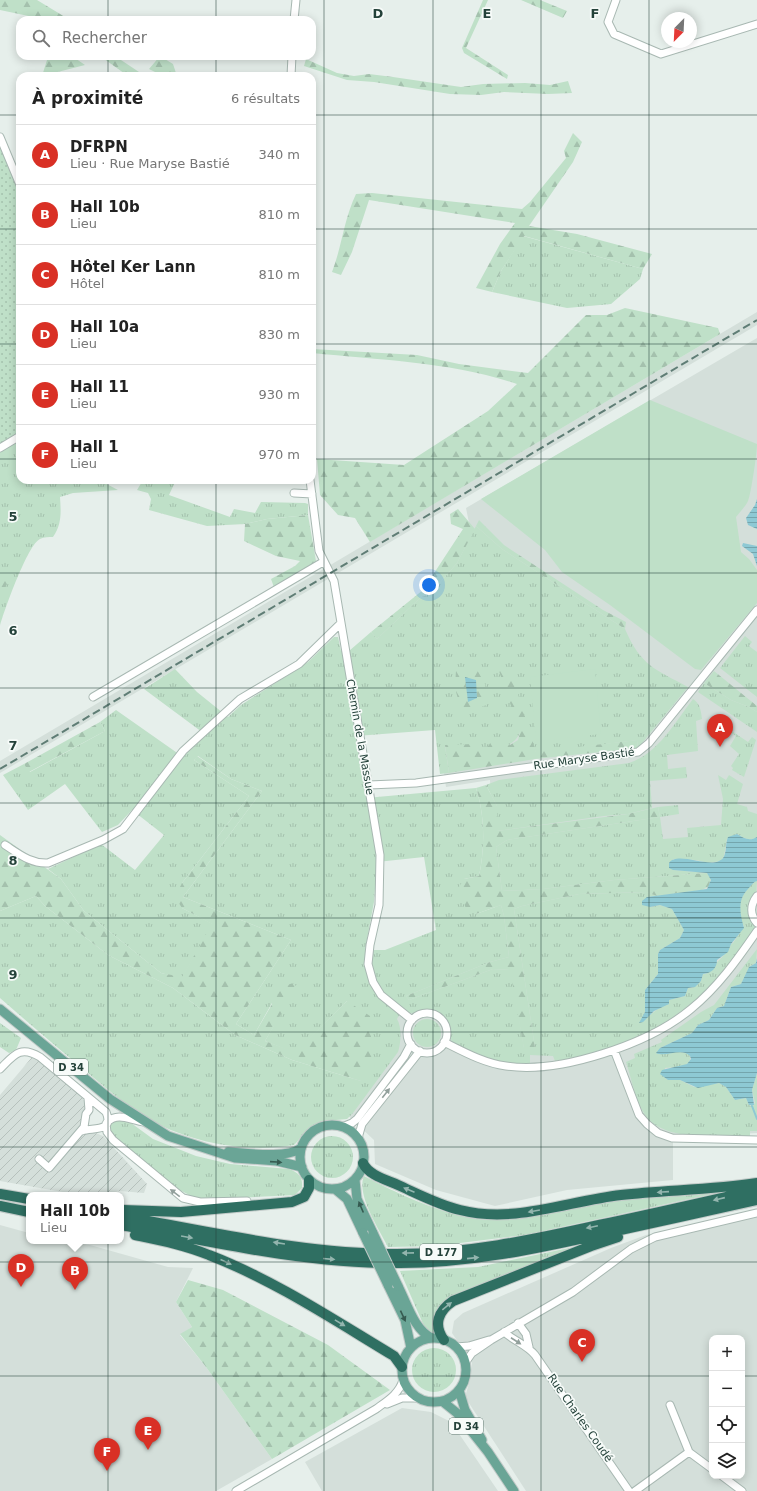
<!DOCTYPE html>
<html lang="fr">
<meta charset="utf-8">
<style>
:root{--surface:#fff;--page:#f2f2f2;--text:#222;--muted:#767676;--line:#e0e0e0;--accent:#d93025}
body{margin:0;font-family:"DejaVu Sans",sans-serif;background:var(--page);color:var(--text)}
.controls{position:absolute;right:12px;bottom:12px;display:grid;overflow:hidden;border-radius:8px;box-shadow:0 2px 10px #0003}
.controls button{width:36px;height:36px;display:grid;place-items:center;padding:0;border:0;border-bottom:1px solid var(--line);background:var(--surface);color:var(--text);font:20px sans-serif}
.compass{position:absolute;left:661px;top:12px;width:36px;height:36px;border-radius:50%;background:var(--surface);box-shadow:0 2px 10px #0003;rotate:204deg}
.you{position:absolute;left:429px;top:585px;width:14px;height:14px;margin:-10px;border:3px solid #fff;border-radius:50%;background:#1a73e8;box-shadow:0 0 0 6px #1a73e833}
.badge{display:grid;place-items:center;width:26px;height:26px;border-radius:50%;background:var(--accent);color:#fff;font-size:13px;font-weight:700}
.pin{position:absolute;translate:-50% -33px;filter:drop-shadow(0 1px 2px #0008)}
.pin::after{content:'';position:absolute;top:21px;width:14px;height:12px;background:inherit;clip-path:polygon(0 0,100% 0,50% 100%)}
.popup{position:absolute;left:26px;top:1192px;width:98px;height:52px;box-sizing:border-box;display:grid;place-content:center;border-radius:8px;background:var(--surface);filter:drop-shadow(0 1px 3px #0005);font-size:13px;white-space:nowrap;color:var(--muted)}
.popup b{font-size:15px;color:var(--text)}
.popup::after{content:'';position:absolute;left:50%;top:100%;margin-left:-8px;border:8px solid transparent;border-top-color:var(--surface)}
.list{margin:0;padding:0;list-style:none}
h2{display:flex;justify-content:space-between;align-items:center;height:52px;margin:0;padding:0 16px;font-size:17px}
h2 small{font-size:13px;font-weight:400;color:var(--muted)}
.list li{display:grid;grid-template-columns:26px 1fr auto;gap:12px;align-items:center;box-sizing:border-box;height:60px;padding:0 16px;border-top:1px solid var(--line)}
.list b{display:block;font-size:15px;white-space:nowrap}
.list p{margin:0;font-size:13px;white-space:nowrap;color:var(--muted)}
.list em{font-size:13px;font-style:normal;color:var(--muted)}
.icon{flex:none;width:22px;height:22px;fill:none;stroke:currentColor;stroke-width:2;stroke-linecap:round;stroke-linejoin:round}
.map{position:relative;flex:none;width:757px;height:1491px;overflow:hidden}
.search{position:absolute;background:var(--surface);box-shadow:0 2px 10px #0003;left:16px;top:16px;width:300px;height:44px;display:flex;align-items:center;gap:10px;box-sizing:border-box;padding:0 14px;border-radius:12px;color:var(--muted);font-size:15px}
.panel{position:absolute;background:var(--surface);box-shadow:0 2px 10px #0003;left:16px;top:72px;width:300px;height:412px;border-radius:12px}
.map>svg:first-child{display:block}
.built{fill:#d4dfda;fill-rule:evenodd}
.industrial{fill:url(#industrial-furrows)}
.grass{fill:url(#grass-tufts);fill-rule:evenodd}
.forest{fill:url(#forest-firs)}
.park{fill:url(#park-dots)}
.pitch{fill:#bfe0c8}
.water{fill:url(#water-rules)}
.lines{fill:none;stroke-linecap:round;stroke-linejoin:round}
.stream{stroke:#8ec9d4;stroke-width:2}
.minor-casing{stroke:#a8b8b2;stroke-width:9}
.major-casing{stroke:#c2cac8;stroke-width:11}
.highway-casing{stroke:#c2cac8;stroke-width:12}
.minor{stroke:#fff;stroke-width:7}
.major{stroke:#6aa596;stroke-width:9}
.highway{stroke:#2f6f62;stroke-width:10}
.rail{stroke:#5f7d75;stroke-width:2;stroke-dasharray:8 4;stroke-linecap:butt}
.major-bridge-casing{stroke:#c2cac8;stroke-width:11;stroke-linecap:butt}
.major-bridge{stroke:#6aa596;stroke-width:9}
.oneway{fill:#92a09c}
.oneway2{fill:#365b51}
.oneway3{fill:#93b5ae}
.grid{fill:none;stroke:#24423a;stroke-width:1;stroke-opacity:0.55}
.labels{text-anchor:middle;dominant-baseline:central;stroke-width:3.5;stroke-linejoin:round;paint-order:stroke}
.shield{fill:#f7fbf9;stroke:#637a73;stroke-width:1}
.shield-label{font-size:10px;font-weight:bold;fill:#24423a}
.street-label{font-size:11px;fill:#24423a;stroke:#f7fbf9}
.grid-label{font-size:13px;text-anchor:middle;font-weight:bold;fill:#24423a;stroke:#f7fbf9;stroke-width:3.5;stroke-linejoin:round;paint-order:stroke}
</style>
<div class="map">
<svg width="757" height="1491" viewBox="0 0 757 1491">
<defs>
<pattern id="industrial-furrows" width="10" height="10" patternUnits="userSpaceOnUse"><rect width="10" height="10" fill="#d4dfda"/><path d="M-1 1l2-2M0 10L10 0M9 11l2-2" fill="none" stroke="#b6c1bc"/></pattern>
<pattern id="grass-tufts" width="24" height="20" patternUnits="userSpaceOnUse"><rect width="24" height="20" fill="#bfe0c8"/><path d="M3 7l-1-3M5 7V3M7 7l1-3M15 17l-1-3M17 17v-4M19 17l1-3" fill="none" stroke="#a4c1ad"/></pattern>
<pattern id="forest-firs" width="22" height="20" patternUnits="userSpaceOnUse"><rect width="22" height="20" fill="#bfe0c8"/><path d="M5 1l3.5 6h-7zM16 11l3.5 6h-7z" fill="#a4c1ad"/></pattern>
<pattern id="park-dots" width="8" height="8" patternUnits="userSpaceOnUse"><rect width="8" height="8" fill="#bfe0c8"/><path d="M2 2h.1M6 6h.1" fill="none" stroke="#a4c1ad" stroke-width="1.8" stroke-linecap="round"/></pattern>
<pattern id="water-rules" width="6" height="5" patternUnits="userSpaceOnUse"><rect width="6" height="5" fill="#8ec9d4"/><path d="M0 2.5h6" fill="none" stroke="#74a5ad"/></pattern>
</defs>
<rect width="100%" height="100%" fill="#e6efeb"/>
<!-- built -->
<path class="built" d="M757,312v13l-757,448v-12z
M757,338v795l-38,2 -46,-1v46l-106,10 -72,16 -59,-16 -61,-26 -1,-24 -32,-30 33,-100 121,-97 -6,-133 -44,7 -8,-58 -87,-79 87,-72 32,-50 -4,-20z
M757,1210v281h-231l-61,-94 5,-17 2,-17 -20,-30 2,-12 9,-8 148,-65 35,-13zM712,1338h30v138h-30z
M0,1225l29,8v8h35l26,4 78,22 25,1 -17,34 16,25 -12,8 26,32 66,92 -56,32h-216z
M402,1408l29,4 20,10 47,69h-176l-17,-29z"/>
<!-- industrial -->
<path class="industrial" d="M33,1056l52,42 2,9 -3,16 7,8 12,5 44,48 -3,9 -24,-2 -16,4h-24l-80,-14v-86z"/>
<!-- grass -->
<path class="grass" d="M523,236l120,33 -3,10 -29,25 -44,4 -75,-16 9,-21z
M20,434v46h79l19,10 -45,3 -13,4c1,15 2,27 -7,40 -4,0 -9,0 -13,2 -12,5 -36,72 -40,87v-182z
M143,480h33l-7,15 61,22 4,-8 21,4 6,-11 44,1 3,1v11l-41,4 -22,5 -38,2 -58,-16 2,-11 -3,-6 -11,-3z
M476,526l26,23 123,80c16,37 30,40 63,58l-50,61 -1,-8 -101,13 -5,-14 -11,-7c-8,25 -54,16 -75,14l4,27 -9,1 -5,-44 -79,6 10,62 110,-10c9,27 9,60 3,88l-15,3 12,35 25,-9 3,11 5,41 -19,5 -84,34 3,4 84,-31 18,1 13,78h11l-21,-139 8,-3 57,-12 68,-2 10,4 -10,1 3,10 10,-2 12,4 12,21 -4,8 -20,12 -2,4v20l-13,16v22l-5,11 29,-23 16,-4 3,-8h4l9,-7 2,-7h3c9,-11 19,-17 25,-30l2,-1 11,-17 -3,-4c1,-6 -3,-11 -2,-15 2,-11 8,-19 17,-26h1l-3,49 -2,3c-11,16 -22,33 -35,47 -44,46 -99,72 -162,81l-2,-5 -23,-1v9c-29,1 -52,-8 -78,-22 -6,-14 -7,-33 -29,-31 -5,0 -10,3 -15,2l-5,-6 -6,12c5,8 4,24 1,33l-45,61 -6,6c-15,2 -28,0 -40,11 -5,4 -8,11 -13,15 -49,8 -105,-2 -149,-28 -24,-15 -47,-36 -69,-54 -26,-22 -51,-43 -76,-65v-87l36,-15 9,10 63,49 65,33 62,47 57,25 69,21 -14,-80 -52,52 -30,-12 9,-16 -2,-22 -18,32 -18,-11 55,-84 -108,-43 79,-106 -31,-12 -33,-23 -4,4 55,36 -67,87v25l31,16 -31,54 -21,-5 -77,-62 -23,-32 -13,-10 53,-25 34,26 29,-35 -32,-25 -14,15 -16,7 -37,-48 -37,26 -25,-35 21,-11 6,8 75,-41 -5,-9 16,-12 67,47 23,-22 -62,-46 31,-20 22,23 31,25 13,-12 67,-43 26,-25h4l3,14h8l22,-19 6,7 44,-42 10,-4 26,-30zM424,857l12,73 -51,20h-20l9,-48 3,-40z
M745,636l7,6 -3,4 8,6v45l-37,-29z
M704,683l27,17 18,7 8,5v20l-59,-40z
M693,699c7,4 8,12 9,20l-6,2 2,30 -31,4 1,14 18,-2 1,11 -37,3 2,27 -24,6 -24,2 -107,15v-25l-11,-21 13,-5 130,-17c29,-9 46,-41 64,-64z
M714,719l34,23 4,-5 4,3 -12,37 -12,-7 1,-2 -2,-2 8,-12 -9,-8 6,-10 -13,-9 -8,12z
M718,775l8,5 3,-5 14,9 -6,20 10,3 1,4 9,3v23c-8,5 -13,1 -20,-3l-10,5 -3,17 -3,5 -13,2 -12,-3 -23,-1v11l34,3 -93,7 -71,9 -41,2 -6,-44 11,-7 153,-23 -2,-10 20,-2 1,9 -19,3 3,22 25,-2 -1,-9 34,-3 2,-26z
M757,949l-1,14 -6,3 -9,18 -10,3 -7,19 -7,2 -8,12 -11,5 -6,8 -32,15 26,5 3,1c6,14 -15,13 -24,14l-1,9 4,3h12l14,7 25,-4 7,4 9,13 11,-2 3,7 3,1 3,-3 -3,-13 5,-17v58h-7v5c-30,-1 -84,7 -104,-20 -10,-13 -15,-39 -20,-54l9,-4 -1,-4 28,-12 -1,-2 40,-28 13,-7z
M413 1033a14 14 0 1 1 28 0a14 14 0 1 1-28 0Z
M0,1023l21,15 -5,12 -7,3 -9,-6z
M117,1119l10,1 26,19 43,17 34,8 59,5c10,4 14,8 13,19l-7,7 -83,4 -17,-1 -21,-11 -62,-51 -2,-4 -1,-8z
M311 1157a21 21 0 1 1 42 0a21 21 0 1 1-42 0Z
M364,1176c30,16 73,36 107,42 43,8 87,-9 129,-16 37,-6 75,-8 112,-8l-187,41 -89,11 -48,1c-9,-18 -32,-52 -24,-71z
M593,1243l-147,59 -8,34 -11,-5 -3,-5 -24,-55 78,-4z
M412 1370a22 22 0 1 1 44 0a22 22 0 1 1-44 0Z"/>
<!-- forest -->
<path class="forest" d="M0,0h37l28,17 -27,1 -38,-8z
M483,0h5l-22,48 42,27 -1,4 -43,-26 -2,-5z
M521,0h19l27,11 -4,7z
M42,56h30l13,9 -43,11 5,-16z
M100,56h15l30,20h-17z
M160,56l13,8 4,12h-14l-14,-7z
M306,59l31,14 17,3 15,-2 24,3 68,10 22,-3 42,-1 25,2 18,-4 4,12 -24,1 -44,-2 -23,3 -31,-1 -76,-12 -27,-2 -43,-14z
M573,133l9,9 -9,20 -44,64 48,8 75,20 -9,15 -119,-33 -23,35 -9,21 -16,-4 24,-44 15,-21 -146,-23 -17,52 -11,23 -9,-3c10,-26 12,-53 24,-78l16,-1 150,16 8,-7 36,-44 -2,-7z
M625,308l93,20 2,6 -350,208 -15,-24 -17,-3 -18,-20 -3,-36 87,6 84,-54 29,-27c-65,-22 -137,-24 -205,-31v-4l105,6 42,9 69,9 58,-58h21z
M458,509l17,20 -18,34 -26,30 -10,4 -44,42 -6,-7 52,-42 40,-61 -12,-5 -1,-10z
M308,515l8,46 -4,8 -37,21 -4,-11 24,-13 5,-5 -24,-5 -32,-15 1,-17 22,-5z
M479,520l25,25 99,65 23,12 -1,7 -123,-80 -26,-23z
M0,566l12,8 -8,16 -4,-1z
M476,668l9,16 1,21 -24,10 -7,-10 3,-6 -3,-11 1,-18z
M498,668l9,2 10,21 19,61 101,-12 1,8 -103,11 -86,14 -4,-28 29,-1 5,5h7l5,-7 14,-3 5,6 8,-5 2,-8z
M714,671l43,35v6l-8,-5 -18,-7 -27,-17z
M100,722l5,9 -76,41 -5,-8z
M197,756l34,23 31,12 -79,106 108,43 -55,84 18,11 28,-48 11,-4 4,4 -32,54 30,11 52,-51 23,15 2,43 -11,22 -69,-21 -57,-25 -62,-47 -65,-33 -63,-49 -9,-10 -36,15v-76l61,44 23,32 77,62 21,4 30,-53 -30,-16 -7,-11 7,-14 67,-87 -55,-36z
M486,785l11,21v25l131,-17 30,-7 2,10 -153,23 -11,7 6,44 41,-2 71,-9 93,-7 4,5 -2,8 -7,4 -45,6 -11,-4 -67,2 -57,12 -8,3 21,139 -11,1 -14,-79 -17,-1 -84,31 -3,-4 84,-34 19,-5 -5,-41 -3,-11 -25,9 -10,-5 -7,-22 5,-8 15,-3c6,-28 6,-61 -3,-88z
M188,1280l35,10 105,55 62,45 -118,69 -66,-92 -26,-33 12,-7 -16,-25z"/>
<!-- park -->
<path class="park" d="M0,145l20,51v237l-20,11z"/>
<!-- pitch -->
<path class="pitch" d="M650,400l107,44c0,9 -6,50 -9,57 -3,6 -8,11 -12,16l5,35 8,7 8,11v33l-56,67 -6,-1 -85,-64 -48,-33 -17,-22 -64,-51z
M595,669l6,65 -65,7 -6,-64z"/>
<!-- water -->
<path class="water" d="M757,499v30l-9,-4 -2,-7 9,-13z
M743,543l14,3v20l-4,-12 -11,-8z
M465,677l11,3 1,18 -9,4z
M737,834c7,4 12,8 20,3v44c-4,1 -6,5 -9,8 -11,11 -8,25 -4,39l-13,16 -3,8 -11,8c0,9 -6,13 -14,14l-2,7 -6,6 -7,1 -3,8 -16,4v4l-15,7 -11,11 -4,1 6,-11v-22l13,-16v-20l2,-4 20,-12 4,-8 -12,-21 -12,-4 -10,2 -8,-2v-4l5,-4 60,-8 4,-9 -4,-7 -34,-3 -4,-2v-5c9,-13 44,8 54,-5 4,-5 2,-14 5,-21z
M757,958v115l-5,17 2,15h-5l-3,-7 -11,2 -9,-13 -7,-4 -21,5 -18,-8h-12l-8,-6 2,-4 25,-6 4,-5 -1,-3c-9,-9 -24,2 -34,-3l4,-5 32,-15 6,-8 11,-5 8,-12 7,-2 7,-19 10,-3 8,-17 7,-4z"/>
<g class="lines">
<!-- stream -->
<path class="stream" d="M752,1106l5,13"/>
<defs>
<path id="minor" d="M616,0l-8,22 6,12 47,20 96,-30
M294,20l2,-20
M291,76l1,-20
M0,137l20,48
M0,448l20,-12
M310,480l9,71 15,30 46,274 -1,50 -9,40 -2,19 5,18 8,13 31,25
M294,493l18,1
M93,697l230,-135
M369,785l47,-2 222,-31 11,-9 108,-133
M5,845c14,9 26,19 43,18l55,-23 20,-11 60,-78 57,-52 59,-35 41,-40
M757,896c-7,9 -7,19 0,27
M407 1033a20 20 0 1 1 40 0a20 20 0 1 1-40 0Z
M444,1042c20,10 40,21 62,24 54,8 143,-22 185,-57 27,-22 46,-49 66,-78
M614,1050l25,65 8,9 11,9 14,5 85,2
M0,1069c14,-14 20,-24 40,-12l66,55c9,21 -15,15 -24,19
M107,1122c12,-11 24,-1 38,0
M106,1124l1,8 6,8 70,58 17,4 47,-1
M342,1127l10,-4 5,-4 47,-62 7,-13
M358,1138l4,-14 58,-73
M39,1159l10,9 35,-41 2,-13 3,-4 -1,-12
M518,1323l8,11 3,13
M504,1332c10,9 23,13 31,23l94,136
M456,1347l13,-1 20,-6
M465,1363l7,-10 19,-13 82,-48 58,-43 24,-12 102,-24
M387,1404l15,-6h16
M670,1405l19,47 23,17
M722,1476l20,15
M236,1491l140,-82c11,-8 23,-15 27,-29
M635,1491l54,-39"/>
<path id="major" d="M0,1009l110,90 58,37 67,22 42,3 25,6
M300 1157a32 32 0 1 1 64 0a32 32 0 1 1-64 0Z
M228,1152c18,1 59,7 73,-4
M355,1180l2,19 16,34
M335,1189l12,10 16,34
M388,1285l17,35 6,28
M398,1286c9,17 16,44 34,52
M402 1370a32 32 0 1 1 64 0a32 32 0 1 1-64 0Z
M459,1390l6,20 17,30
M442,1401l15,12 31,39 26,39"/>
<path id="highway" d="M363,1163c5,12 24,17 35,22 20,9 41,20 62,25 54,14 108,-9 161,-15 45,-5 91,-5 136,-12
M0,1194l29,5
M0,1206l29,6
M123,1210l58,2 111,-10 12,-5 5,-9v-8
M121,1216c91,16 183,38 276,38 68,0 135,-14 202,-29 53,-11 105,-23 158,-35
M121,1225c90,17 187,39 279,38 69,0 135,-14 202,-29 52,-11 103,-23 155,-34
M135,1235c24,5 50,10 74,20 65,25 125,65 185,101l8,11
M444,1340c-11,-15 -6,-29 9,-39l138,-55 27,-9"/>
</defs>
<!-- minor casing -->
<use href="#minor" class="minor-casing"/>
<!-- major casing -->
<use href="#major" class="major-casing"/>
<!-- highway casing -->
<use href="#highway" class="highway-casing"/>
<!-- minor -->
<use href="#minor" class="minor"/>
<!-- major -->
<use href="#major" class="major"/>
<!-- highway -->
<use href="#highway" class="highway"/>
<!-- rail -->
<path class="rail" d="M0,769l757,-449"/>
<defs>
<path id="major-bridge" d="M363,1233l25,52
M373,1233l25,53"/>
</defs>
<!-- major-bridge casing -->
<use href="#major-bridge" class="major-bridge-casing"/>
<!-- major-bridge -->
<use href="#major-bridge" class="major-bridge"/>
</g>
<!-- one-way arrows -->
<defs><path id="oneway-solid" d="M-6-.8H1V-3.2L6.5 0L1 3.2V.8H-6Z"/></defs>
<g class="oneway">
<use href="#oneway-solid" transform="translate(386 1093) rotate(-52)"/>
<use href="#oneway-solid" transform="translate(175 1193) rotate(-143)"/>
<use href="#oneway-solid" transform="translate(516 1341) rotate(33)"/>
</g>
<g class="oneway2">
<use href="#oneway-solid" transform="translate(276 1162) rotate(4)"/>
<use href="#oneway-solid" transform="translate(361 1207) rotate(-113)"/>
<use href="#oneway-solid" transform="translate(403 1316) rotate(65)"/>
</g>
<g class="oneway3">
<use href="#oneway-solid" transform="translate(409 1190) rotate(-157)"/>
<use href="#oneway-solid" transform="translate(663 1192) rotate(176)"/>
<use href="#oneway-solid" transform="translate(719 1199) rotate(167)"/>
<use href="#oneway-solid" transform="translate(534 1211) rotate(170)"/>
<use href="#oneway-solid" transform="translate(592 1227) rotate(168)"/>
<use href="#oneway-solid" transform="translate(187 1237) rotate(10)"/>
<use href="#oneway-solid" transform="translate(279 1243) rotate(-171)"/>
<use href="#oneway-solid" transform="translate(408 1253) rotate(179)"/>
<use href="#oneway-solid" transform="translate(473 1258) rotate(-6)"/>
<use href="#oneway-solid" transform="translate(329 1259) rotate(5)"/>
<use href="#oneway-solid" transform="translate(226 1262) rotate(24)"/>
<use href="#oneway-solid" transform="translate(447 1306) rotate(-39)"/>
<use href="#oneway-solid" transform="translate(340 1323) rotate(31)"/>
</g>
<!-- grid -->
<path class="grid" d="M108,0v20M216,0v20M324,0v1491M433,0v1491M541,0v1491M649,0v1491M108,56v20M216,56v20M0,115h20M312,115h445M0,229h20M312,229h445M0,344h20M312,344h445M0,459h20M312,459h445M108,480v1011M216,480v1011M0,573h757M0,688h757M0,803h757M0,918h757M0,1032h757M0,1147h757M0,1262h757M0,1376h712M742,1376h15"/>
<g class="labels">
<!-- shield labels -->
<g class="shield">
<rect x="54" y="1059" width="34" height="16" rx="3"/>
<rect x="420" y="1244" width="42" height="16" rx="3"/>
<rect x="449" y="1418" width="34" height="16" rx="3"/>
</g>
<g class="shield-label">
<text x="71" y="1067">D 34</text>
<text x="441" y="1252">D 177</text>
<text x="466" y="1426">D 34</text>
</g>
<!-- street labels -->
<g class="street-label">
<text transform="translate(360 737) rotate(80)">Chemin de la Massue</text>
<text transform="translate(584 759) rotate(-8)">Rue Maryse Bastié</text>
<text transform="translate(580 1418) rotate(55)">Rue Charles Coudé</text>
</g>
</g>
<g class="grid-label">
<text x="378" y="18">D</text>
<text x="487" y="18">E</text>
<text x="595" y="18">F</text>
<text x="13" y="521">5</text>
<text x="13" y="635">6</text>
<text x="13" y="750">7</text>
<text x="13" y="865">8</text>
<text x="13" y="979">9</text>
</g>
</svg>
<div class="controls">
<button>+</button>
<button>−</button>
<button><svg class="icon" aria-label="locate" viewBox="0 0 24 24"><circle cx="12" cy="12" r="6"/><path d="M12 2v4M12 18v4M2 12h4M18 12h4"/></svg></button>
<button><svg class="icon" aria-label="layers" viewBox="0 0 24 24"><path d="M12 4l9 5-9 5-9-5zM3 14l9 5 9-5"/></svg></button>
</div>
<svg class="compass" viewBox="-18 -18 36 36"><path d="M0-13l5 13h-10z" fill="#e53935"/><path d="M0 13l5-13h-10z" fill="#767676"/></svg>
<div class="you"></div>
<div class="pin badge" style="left:720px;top:747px">A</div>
<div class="pin badge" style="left:75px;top:1290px">B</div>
<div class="popup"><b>Hall 10b</b>Lieu</div>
<div class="pin badge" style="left:582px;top:1362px">C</div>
<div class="pin badge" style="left:21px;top:1287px">D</div>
<div class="pin badge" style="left:148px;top:1450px">E</div>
<div class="pin badge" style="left:107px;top:1471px">F</div>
<div class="search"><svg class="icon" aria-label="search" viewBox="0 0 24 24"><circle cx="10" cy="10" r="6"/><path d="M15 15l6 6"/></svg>Rechercher</div>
<section class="panel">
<h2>À proximité<small>6 résultats</small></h2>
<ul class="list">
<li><span class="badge">A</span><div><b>DFRPN</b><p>Lieu · Rue Maryse Bastié</p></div><em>340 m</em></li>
<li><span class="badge">B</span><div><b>Hall 10b</b><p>Lieu</p></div><em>810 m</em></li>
<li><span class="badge">C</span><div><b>Hôtel Ker Lann</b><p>Hôtel</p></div><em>810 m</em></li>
<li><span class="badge">D</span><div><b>Hall 10a</b><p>Lieu</p></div><em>830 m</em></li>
<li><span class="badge">E</span><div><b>Hall 11</b><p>Lieu</p></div><em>930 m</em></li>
<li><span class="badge">F</span><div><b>Hall 1</b><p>Lieu</p></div><em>970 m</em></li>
</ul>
</section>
</div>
